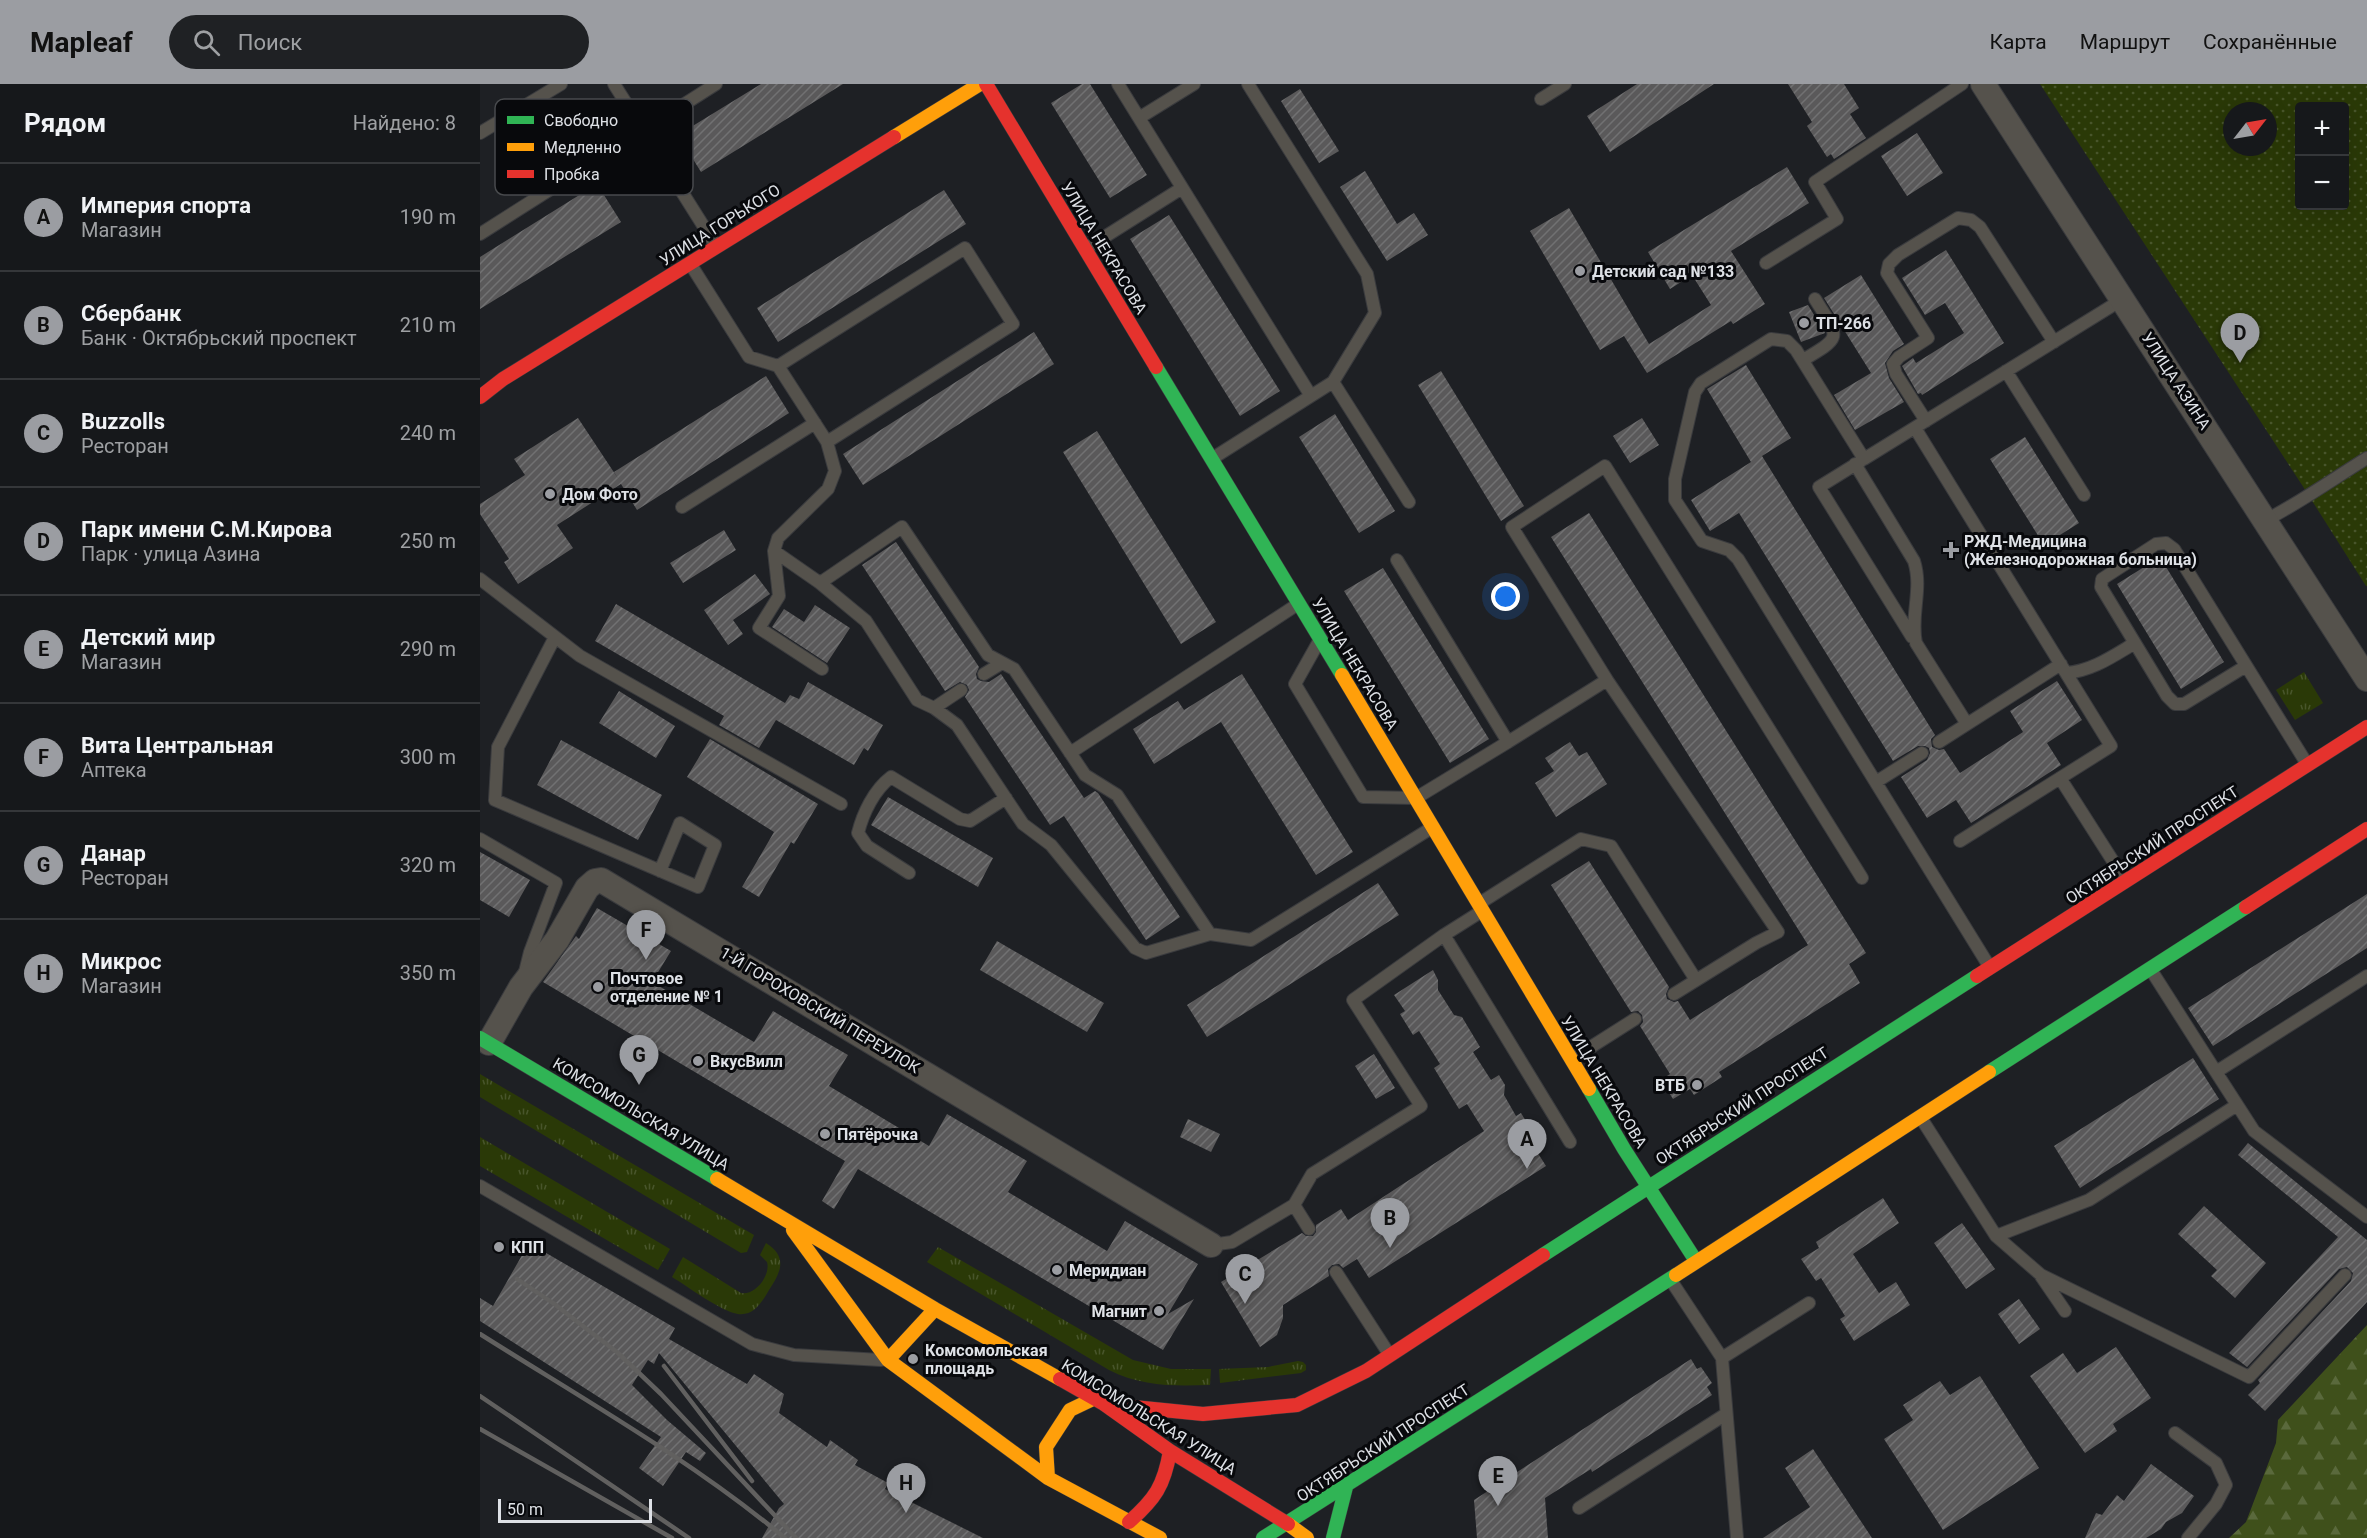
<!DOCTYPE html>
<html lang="ru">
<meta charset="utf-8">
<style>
:root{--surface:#16181b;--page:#1f2124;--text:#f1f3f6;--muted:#9ea0a3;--line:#35373a;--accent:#9b9da2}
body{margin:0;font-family:Roboto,sans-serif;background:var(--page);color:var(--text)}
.controls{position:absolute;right:18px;top:18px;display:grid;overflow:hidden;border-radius:6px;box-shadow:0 6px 24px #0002}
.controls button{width:54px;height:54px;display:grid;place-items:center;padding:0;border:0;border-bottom:2px solid var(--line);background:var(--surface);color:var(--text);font:30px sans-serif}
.compass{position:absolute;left:1743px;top:18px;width:54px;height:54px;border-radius:50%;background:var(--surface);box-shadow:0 6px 24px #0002;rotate:59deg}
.scale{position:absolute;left:18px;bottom:15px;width:154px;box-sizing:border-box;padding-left:6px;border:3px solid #dee1e6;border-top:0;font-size:16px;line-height:21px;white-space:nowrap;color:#dee1e6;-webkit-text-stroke:4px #08090c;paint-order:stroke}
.you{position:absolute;left:1026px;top:513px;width:21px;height:21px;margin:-15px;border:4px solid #fff;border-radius:50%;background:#1a73e8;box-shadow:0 0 0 9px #1a73e833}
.badge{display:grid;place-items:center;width:39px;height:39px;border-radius:50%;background:var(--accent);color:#111;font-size:20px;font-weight:700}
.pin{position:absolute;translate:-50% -50px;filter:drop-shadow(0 2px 3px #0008)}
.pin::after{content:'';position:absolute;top:32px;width:21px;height:18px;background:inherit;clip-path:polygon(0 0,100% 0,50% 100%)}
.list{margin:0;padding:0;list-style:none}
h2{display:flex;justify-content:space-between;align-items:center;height:78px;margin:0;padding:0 24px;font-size:26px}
h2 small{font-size:20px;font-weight:400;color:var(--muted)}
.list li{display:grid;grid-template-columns:39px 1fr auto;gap:18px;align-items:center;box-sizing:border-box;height:108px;padding:0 24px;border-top:2px solid var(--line)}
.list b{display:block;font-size:22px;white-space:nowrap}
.list p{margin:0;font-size:20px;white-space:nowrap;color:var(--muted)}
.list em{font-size:20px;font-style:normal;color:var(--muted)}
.icon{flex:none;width:33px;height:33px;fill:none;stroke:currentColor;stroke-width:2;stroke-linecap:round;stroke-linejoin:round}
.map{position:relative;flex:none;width:1887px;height:1454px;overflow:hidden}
header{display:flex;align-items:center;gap:36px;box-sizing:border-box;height:84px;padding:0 30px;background:var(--accent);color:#111}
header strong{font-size:28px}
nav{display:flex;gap:33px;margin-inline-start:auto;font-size:21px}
.search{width:420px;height:54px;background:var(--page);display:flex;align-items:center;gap:15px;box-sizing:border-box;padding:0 21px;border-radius:33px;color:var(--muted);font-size:22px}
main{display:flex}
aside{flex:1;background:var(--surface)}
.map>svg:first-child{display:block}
.grass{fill:url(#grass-tufts)}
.forest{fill:url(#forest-firs)}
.park{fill:url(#park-dots);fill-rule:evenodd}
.building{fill:url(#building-hatch)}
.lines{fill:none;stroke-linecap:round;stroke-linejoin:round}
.lane-casing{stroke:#3a3b3e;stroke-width:14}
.street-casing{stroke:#3a3b3e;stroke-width:26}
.fast-casing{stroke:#3a3b3e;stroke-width:15}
.slow-casing{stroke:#3a3b3e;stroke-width:15}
.jam-casing{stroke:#3a3b3e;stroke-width:15}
.lane{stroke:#55524c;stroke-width:12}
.street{stroke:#55524c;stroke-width:24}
.fast{stroke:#30b455;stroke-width:14}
.slow{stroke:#ff9f0a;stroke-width:14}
.jam{stroke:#e5322d;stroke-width:14}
.rail{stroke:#61605f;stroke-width:4.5}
.poi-dot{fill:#9b9da2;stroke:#08090c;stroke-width:2}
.labels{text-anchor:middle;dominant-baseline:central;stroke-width:6;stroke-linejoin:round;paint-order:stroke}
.street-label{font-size:16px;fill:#dee1e6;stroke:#08090c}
.poi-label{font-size:16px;font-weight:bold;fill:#dee1e6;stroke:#08090c;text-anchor:start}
.key{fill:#08090c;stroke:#484a4d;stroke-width:1.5}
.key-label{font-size:16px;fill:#dee1e6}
</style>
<header>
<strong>Mapleaf</strong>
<div class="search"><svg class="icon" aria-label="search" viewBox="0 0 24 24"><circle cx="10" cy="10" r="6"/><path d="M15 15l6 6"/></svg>Поиск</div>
<nav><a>Карта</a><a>Маршрут</a><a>Сохранённые</a></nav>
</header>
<main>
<aside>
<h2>Рядом<small>Найдено: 8</small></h2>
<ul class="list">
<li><span class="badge">A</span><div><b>Империя спорта</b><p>Магазин</p></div><em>190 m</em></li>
<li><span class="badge">B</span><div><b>Сбербанк</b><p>Банк · Октябрьский проспект</p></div><em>210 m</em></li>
<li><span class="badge">C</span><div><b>Buzzolls</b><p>Ресторан</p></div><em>240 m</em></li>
<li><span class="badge">D</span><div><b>Парк имени С.М.Кирова</b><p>Парк · улица Азина</p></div><em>250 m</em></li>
<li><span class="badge">E</span><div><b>Детский мир</b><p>Магазин</p></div><em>290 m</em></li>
<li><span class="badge">F</span><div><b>Вита Центральная</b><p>Аптека</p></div><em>300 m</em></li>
<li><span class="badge">G</span><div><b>Данар</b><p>Ресторан</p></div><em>320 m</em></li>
<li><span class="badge">H</span><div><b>Микрос</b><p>Магазин</p></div><em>350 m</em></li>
</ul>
</aside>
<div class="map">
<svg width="1887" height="1454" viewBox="0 0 1887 1454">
<defs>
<pattern id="grass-tufts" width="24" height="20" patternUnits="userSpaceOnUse" patternTransform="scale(1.5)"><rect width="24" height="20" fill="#2a3907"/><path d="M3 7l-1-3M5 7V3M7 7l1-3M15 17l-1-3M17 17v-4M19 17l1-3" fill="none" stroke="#48552b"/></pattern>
<pattern id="forest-firs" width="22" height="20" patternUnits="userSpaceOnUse" patternTransform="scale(1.5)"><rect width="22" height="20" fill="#3f501b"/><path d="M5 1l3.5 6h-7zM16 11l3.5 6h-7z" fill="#5a693c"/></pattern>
<pattern id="park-dots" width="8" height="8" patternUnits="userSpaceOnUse" patternTransform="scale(1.5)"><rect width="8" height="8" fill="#2a3907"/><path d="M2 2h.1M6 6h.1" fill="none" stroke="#48552b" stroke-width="1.8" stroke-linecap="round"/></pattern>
<pattern id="building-hatch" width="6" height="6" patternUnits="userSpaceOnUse" patternTransform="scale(1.5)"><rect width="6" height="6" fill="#5a595a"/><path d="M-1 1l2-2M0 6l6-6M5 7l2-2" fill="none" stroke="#717172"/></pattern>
</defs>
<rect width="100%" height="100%" fill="#1e2024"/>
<!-- grass -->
<path class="grass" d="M1824,588l19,31 -28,17 -19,-30z
M0,990l274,161 -7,17 -6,1 -261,-156z
M0,1053l190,112 -12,21 -178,-104z
M286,1159c22,14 15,29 3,47 -7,12 -15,26 -31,24 -16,-2 -51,-28 -66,-37l11,-20 58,36c14,3 30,-18 26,-31l-7,-7z
M458,1163l195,113 38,9h40l-1,16c-36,1 -67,2 -101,-15l-182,-108z
M818,1277l5,1 3,3v5l-5,3 -81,10 -1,-14 49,-2z"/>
<!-- forest -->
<path class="forest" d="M1887,1241v213h-138l17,-16 30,-79 2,-23z"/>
<!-- park -->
<path class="park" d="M1560,0h327v502h-1l-64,-101zM1820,22h44v100h-44zM1752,27h36v36h-36z"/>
<!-- building -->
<path class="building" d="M281,0h82l-142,88 -23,-37z
M602,0h8l57,91 -37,23 -59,-95z
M1157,0h77l-104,68 -23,-36z
M1308,0h56l15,24 -9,6 16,24 -32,21 -3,-5 -4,3 -20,-31 5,-4z
M820,5l39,62 -20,12 -38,-62z
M1437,49l26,40 -36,23 -26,-40z
M1307,83l22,36 -78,48 34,53 -32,20 -2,-3 -84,52 -23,-37 -24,14 -70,-119 39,-23 80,136 62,-39 -19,-30 -22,14 -22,-37z
M885,87l32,53 17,-11 14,22 -41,26 -47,-74z
M117,100l24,38 -141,87v-52z
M464,106l22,34 -188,118 -21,-34z
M689,131l111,176 -40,25 -110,-177z
M1466,166l58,93 -82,52 -1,-2 -3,1 -16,-28 11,-8 3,5 48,-30 -19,-30 -20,12 -23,-37z
M1381,191l43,69 -11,7 -8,12 4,15 15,24 -49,28 -21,-35 37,-22 -47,-75z
M1328,221l17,28 -24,9 -12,-30z
M554,248l20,32 -191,121 -20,-31z
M1266,281l45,73 -29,18 173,279 -4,4 1,8 7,3 5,-1 16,24 63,-41 -13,-21 47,-30 25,39 -35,23 14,22 -90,58 -15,-23 -29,18 -26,-41 26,-17 3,-7 -1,-5 -4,-2h-7l-25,15 -154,-248 -29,18 -19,-31 60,-38 -44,-73z
M961,287l83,135 -23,15 -83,-136z
M286,292l23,37 -152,97 -16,-26 -64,41 16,23 -55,36 -14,-22 5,-3 -29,-45v-10l45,-29 -11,-16 64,-41 41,62 -5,-8z
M855,330l60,97 -36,22 -60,-96z
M1162,334l17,27 -29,18 -17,-27z
M617,347l119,191 -35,22 -118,-192z
M1545,353l54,86 -35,22 -54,-86z
M1109,429l277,440 -17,11 11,19 -141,89 3,5 -28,18 -4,-6 -17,10 -12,-19 9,-6 -30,-48 3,-4 -1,-7 -4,-4 -7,1 -80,-127 38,-24 80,126 -3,7 1,5 7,3 4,-1 12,19 118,-75 -257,-408z
M244,446l12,20 -53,33 -13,-20z
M416,458l83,125 -3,7 1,5 4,2 8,1 12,-8 83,124 11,-7 3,2 82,124 -34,23 -82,-124 -14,9 -85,-128 4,-7 -2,-5 -7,-3 -15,9 -83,-126z
M1680,473l64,105 -43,27 -64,-105z
M903,484l106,171 -39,24 -106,-172z
M275,490l15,20 -37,26 10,14 -15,11 -24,-35z
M136,520l169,99 5,-8 9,4 9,-17 75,43 -15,26 -4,-3 -10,17 -78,-45 -17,28 -40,-23 5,-9 -129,-75z
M335,521l35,23 -23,35 -55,-36 12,-18 20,13z
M762,590l111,178 -37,23 -95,-153 -67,42 -21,-35 45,-28 6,9z
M139,607l56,35 -19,32 -57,-35z
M230,655l108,65 -24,40 -3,-2 -32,55 -17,-10 32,-55 -87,-55z
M81,656l101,55 -24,45 -101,-55z
M1090,658l9,14 8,-4 20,32 -51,33 -21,-34 19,-12 -9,-13z
M408,713l105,61 -15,29 -107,-62z
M0,768l50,28 -21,37 -29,-17z
M898,799l21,32 -192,122 -20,-32z
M1887,810v54l-154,98 -25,-38z
M117,824l74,43 -19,31 102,60 19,-31 37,22 38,22 -19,31 100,60 18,-32 80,47 -19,31 99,59 18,-30 73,43 -30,50 26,-15 -31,51 -305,-181 -24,40 -12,-8 23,-40 -302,-179 33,-46 3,3z
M517,857l107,62 -17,29 -107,-62z
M953,886l5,10v10l16,25 8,2 18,30 -7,5 18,28 8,-5 6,10 -1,10 12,21 5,-3 12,20 -6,3 19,30 -177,112 -12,-19 -14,9 -4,-4 -7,1 -4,4 1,7 -46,29v13l-6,17 -17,12 -39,-65 81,-49 4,3h7l3,-4v-7l25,-16 7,11 136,-89 -17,-27 -8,5 -25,-41 6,-4 -21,-33 -6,4 -13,-21 5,-3 -11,-16z
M894,970l21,34 -19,11 -21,-33z
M1713,974l26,41 -139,89 -26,-42z
M708,1035l32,15 -9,18 -31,-15z
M1768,1059l119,97v62l-102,109 -17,-16 12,-12 -2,-3 93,-99 2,-8 -6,-6 -8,2 -92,98 -18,-14 109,-116 -100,-82z
M1403,1114l16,25 -46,31 26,39 17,-11 14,23 -56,36 -14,-22 5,-3 -24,-38 -5,3 -15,-22 18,-11 -3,-6z
M1724,1122l62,57 -31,35 -24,-22 6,-6 -39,-36z
M1482,1139l33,46 -29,20 -32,-46z
M49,1159l146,85 -6,11 78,45 7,-10 30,20 -5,19 48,34 3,-7 28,20 -3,5 33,18 -3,6 98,49h-221l17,-30 5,-4 -125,-151 -5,11 -6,-4 -16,25 35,35 39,33 -6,8 -14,-9 -23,34 -24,-18 22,-31 -181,-116v-23l13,8z
M1539,1215l21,30 -21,15 -21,-30z
M1636,1263l35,51 -38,26 4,7 -32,22 -55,-77 33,-23 14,20z
M1211,1275l6,10 4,-2 11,16 -5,4 5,8 -120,77 -1,-3 -46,29 3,40h-71l-3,-38z
M1500,1292l59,92 -96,62 -59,-91 29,-19 -10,-15 37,-24 10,14z
M1333,1365l59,89h-109l47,-31 -25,-39z
M1671,1380l43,32 -12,17 -16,9 -5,7 -15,9h-61l11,-25 6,2 15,-20 7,6z"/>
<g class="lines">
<defs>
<path id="lane" d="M134,0l102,162
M638,0l193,312
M768,0l119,190 8,39 -42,69
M1061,15l24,-15
M659,34l55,-34
M0,49l81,-49
M0,150l236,-150
M607,164l95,-60
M1286,179l71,-44 -22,-37 147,-98
M211,181l58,92 29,9 49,76 186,-118 -48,-76 -187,118
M1323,276c41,-24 36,-22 12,-61
M1526,287l78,124
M1446,337l-30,-47 -3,-10 6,-7 29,-19 -41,-65 2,-9 9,-9 60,-37 13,2 9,7 74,115
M1435,344l196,318 -151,95
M733,374l120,-76 76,120
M1381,377l-42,26 93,150
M1375,380l59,97c9,28 -4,54 2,82l51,81
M202,423l133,-84
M1786,436c35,-18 67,-41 101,-62
M294,467l46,32 82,-56 86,128 26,14 71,106 32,20 93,139 41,6 182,-113
M0,495l100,77 261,148
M340,499l46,38 51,79 17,8 23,17 66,99 28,21 84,103 11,5 64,-19
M75,553l-57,110 -3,53 203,87 17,-42 -35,-22 -20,48
M838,559l-23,41 68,113 53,1 92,-56 -111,-182
M1766,582l-62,38h-9l-8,-8 -66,-109 1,-8 54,-35 10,-1 8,6 133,215
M342,585l-63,-41 20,-32 -5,-45 4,-13 50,-49 7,-18 -8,-29
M1586,589c26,-2 47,-17 69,-30
M504,590l18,-11
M1127,596l171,252 -22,11 -82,51
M454,624l27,-18
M1028,658l99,-62 -95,-153 93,-61 257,412
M1459,658l122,-78
M590,669l228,-149
M1580,694l65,102
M1396,698l46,-29
M0,755l76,44 -26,69 -5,20
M429,789l-42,-27 -9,-13c5,-20 16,-43 33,-56l69,42 10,2 36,-23
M1000,819l101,-64 30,7 85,134
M964,851l126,207
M1509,882l-251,-407 -9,-9 -27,-9 -27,-41v-21l20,-87 6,-9 70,-44 16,2 9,9 68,109 259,-160
M1671,886l65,102 151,-96
M1092,975l63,-40
M1736,988l38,59 113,86
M1441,1034l75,118 45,39 208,102 96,-102
M0,1102l272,158 42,11 87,5
M814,1121l15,24
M1516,1152l93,-36 148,-95
M731,1161l21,-3 62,-37 18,-31 109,-68 -68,-106 91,-65 38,-24
M856,1188l53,82
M1561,1192l24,35
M1190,1195l52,79 15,180
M1242,1274l87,-55
M1695,1349l41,30 10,22 -10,19 -28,34
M1099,1424l147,-94"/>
<path id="street" d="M1503,0l384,595
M9,959l32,-56 36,-47 30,-52 8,-7 6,-1 610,365"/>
<path id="fast" d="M676,283l186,308
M0,954l237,141
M1509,988l257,-165
M1109,1005l35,60 72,112
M1063,1171l434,-279
M783,1454l413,-263
M853,1454l13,-51"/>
<path id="slow" d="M414,53l86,-53
M862,591l247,414
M237,1095l218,130 125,70
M313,1146l95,130 160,118 112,60
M1196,1191l313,-203
M408,1276l47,-51
M568,1394l-2,-31 24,-37 23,-11
M808,1440l19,14"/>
<path id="jam" d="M506,0l170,283
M0,313l23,-18 391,-242
M1766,823l121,-78
M1497,892l390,-249
M580,1295l44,25 66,47 118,73
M624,1320l99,10 94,-9 69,-34 177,-116
M649,1438c26,-23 35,-36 41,-71"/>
</defs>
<!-- lane casing -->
<use href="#lane" class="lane-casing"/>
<!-- street casing -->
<use href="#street" class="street-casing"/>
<!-- fast casing -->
<use href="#fast" class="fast-casing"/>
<!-- slow casing -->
<use href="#slow" class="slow-casing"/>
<!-- jam casing -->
<use href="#jam" class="jam-casing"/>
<!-- lane -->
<use href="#lane" class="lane"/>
<!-- street -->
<use href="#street" class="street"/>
<!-- fast -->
<use href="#fast" class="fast"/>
<!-- slow -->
<use href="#slow" class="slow"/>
<!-- jam -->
<use href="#jam" class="jam"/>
<!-- rail -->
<path class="rail" d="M37,1195l36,24 65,50 43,41 135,144
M0,1250c103,65 211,126 305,204
M184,1282l88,115
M0,1312l209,142
M0,1345l192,109"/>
</g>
<!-- markers -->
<g class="poi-dot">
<circle cx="1100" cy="187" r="6"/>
<circle cx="1324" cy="239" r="6"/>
<circle cx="70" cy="410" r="6"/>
<path d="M1468 457h6v6h6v6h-6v6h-6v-6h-6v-6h6z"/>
<circle cx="118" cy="903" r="6"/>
<circle cx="218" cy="977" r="6"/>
<circle cx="1217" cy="1001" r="6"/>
<circle cx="345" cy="1050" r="6"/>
<circle cx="19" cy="1163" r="6"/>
<circle cx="577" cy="1186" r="6"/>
<circle cx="679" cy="1227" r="6"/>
<circle cx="433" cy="1275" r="6"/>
</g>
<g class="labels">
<!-- street labels -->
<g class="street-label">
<text transform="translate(240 141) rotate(-32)">УЛИЦА ГОРЬКОГО</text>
<text transform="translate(624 164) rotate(59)">УЛИЦА НЕКРАСОВА</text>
<text transform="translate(1696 297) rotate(57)">УЛИЦА АЗИНА</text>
<text transform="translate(875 580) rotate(59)">УЛИЦА НЕКРАСОВА</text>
<text transform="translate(1672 761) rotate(-33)">ОКТЯБРЬСКИЙ ПРОСПЕКТ</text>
<text transform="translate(340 926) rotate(31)">1-Й ГОРОХОВСКИЙ ПЕРЕУЛОК</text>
<text transform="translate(1124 998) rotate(59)">УЛИЦА НЕКРАСОВА</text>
<text transform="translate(1262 1022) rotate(-33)">ОКТЯБРЬСКИЙ ПРОСПЕКТ</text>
<text transform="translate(161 1030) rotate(31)">КОМСОМОЛЬСКАЯ УЛИЦА</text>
<text transform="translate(669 1333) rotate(32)">КОМСОМОЛЬСКАЯ УЛИЦА</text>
<text transform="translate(903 1359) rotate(-33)">ОКТЯБРЬСКИЙ ПРОСПЕКТ</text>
</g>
<!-- poi labels -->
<g class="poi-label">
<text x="1112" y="187">Детский сад №133</text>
<text x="1336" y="239">ТП-266</text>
<text x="82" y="410">Дом Фото</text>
<text x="1484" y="457">РЖД-Медицина<tspan x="1484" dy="18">(Железнодорожная больница)</tspan></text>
<text x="130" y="894">Почтовое<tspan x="130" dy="18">отделение № 1</tspan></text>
<text x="230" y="977">ВкусВилл</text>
<text x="1205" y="1001" text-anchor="end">ВТБ</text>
<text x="357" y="1050">Пятёрочка</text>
<text x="31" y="1163">КПП</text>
<text x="589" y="1186">Меридиан</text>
<text x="667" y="1227" text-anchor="end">Магнит</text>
<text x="445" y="1266">Комсомольская<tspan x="445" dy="18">площадь</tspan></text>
</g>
</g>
<!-- legend -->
<rect x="15" y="15" width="198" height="96" rx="9" class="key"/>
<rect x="27" y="32" width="27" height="8" fill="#30b455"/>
<rect x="27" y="59" width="27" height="8" fill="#ff9f0a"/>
<rect x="27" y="86" width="27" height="8" fill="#e5322d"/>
<g class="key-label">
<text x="64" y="42">Свободно</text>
<text x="64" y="69">Медленно</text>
<text x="64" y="96">Пробка</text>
</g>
</svg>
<div class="controls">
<button>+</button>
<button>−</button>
</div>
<svg class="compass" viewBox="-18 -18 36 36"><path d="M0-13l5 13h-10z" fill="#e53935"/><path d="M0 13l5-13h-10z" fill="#9ea0a3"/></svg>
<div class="scale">50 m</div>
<div class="you"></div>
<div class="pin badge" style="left:1047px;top:1085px">A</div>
<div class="pin badge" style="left:910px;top:1164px">B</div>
<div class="pin badge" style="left:765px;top:1220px">C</div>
<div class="pin badge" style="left:1760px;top:279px">D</div>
<div class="pin badge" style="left:1018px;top:1422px">E</div>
<div class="pin badge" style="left:166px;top:876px">F</div>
<div class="pin badge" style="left:159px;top:1001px">G</div>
<div class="pin badge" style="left:426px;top:1429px">H</div>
</div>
</main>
